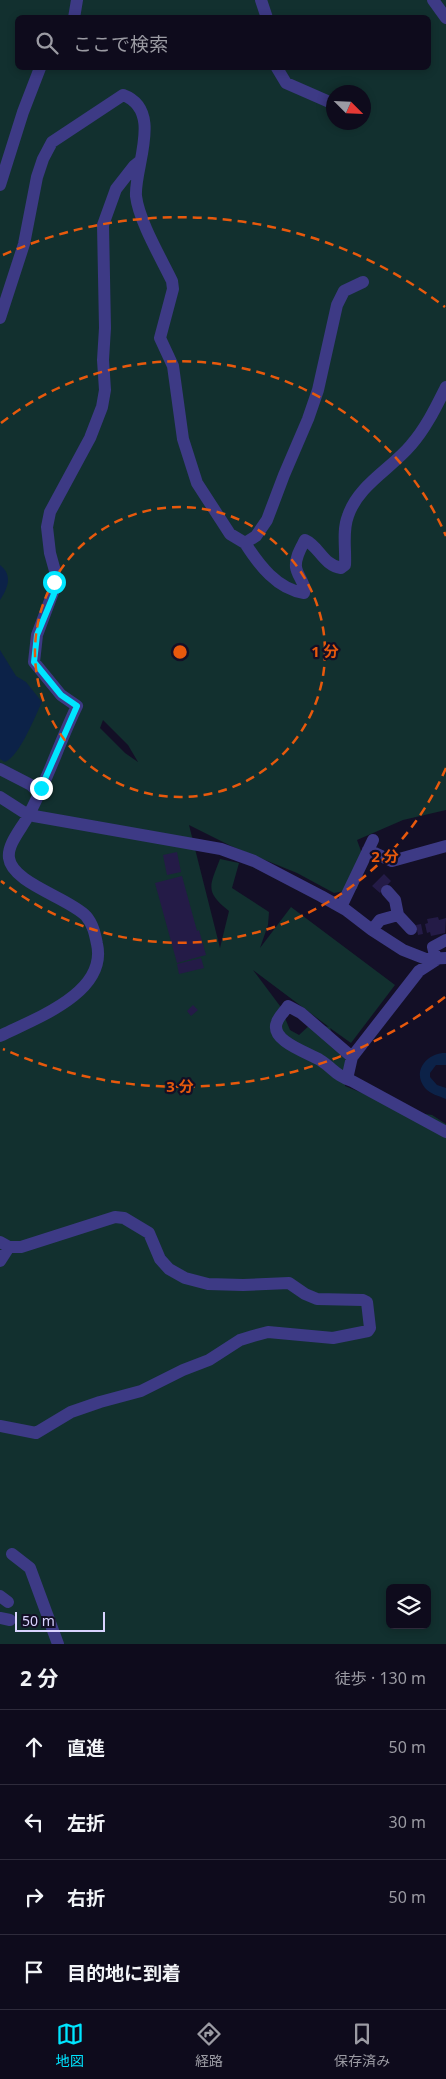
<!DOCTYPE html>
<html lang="ja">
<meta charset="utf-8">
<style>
:root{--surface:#0e0b1c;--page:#1c1929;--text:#f1f3f6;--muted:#9b9ba3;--line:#2e2b3b;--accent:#00e5ff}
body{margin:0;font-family:"Noto Sans","Noto Sans JP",sans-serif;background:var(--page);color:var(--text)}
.controls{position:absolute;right:15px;bottom:15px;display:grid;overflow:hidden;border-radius:8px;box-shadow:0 2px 8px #0003}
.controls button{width:45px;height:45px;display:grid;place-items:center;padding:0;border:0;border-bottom:1px solid var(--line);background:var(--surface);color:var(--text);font:25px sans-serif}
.compass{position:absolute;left:326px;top:85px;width:45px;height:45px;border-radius:50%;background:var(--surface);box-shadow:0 2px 8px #0003;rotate:114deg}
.scale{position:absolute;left:15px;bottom:12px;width:90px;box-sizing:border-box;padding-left:5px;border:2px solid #d9d4ff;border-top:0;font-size:14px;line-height:18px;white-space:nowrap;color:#d9d4ff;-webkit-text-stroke:4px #130f26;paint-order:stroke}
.stop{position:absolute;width:15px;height:15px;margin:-11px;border:4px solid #00e5ff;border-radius:50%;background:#fff}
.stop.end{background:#00e5ff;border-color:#fff;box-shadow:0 1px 5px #0008}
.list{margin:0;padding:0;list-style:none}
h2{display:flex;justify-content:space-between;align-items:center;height:65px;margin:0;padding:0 20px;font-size:21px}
h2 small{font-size:16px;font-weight:400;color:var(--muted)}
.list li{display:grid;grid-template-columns:32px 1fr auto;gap:15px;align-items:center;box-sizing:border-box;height:75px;padding:0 20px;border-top:1px solid var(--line)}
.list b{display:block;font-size:19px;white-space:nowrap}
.list em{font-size:16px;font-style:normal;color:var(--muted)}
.icon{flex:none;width:28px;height:28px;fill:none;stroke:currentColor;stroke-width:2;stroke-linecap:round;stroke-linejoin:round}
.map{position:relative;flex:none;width:446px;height:1644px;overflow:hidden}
.search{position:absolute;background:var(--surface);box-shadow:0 2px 8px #0003;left:15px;right:15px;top:15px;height:55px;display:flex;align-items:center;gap:12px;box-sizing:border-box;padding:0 18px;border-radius:8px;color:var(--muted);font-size:19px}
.sheet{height:365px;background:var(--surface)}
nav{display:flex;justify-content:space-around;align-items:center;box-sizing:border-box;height:70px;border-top:1px solid var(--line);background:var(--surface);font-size:14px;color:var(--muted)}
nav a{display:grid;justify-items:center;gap:2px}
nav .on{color:var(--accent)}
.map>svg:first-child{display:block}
.green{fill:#12302f;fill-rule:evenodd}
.water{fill:#0c2248}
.building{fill:#241b47}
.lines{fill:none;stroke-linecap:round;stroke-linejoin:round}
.minor{stroke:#3d3a85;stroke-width:12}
.route{stroke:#00e5ff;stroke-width:6}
.ring{fill:none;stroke:#e8590c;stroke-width:2.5;stroke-dasharray:9 6}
.centre{fill:#e8590c;stroke:#130f26;stroke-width:2.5}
.ring-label{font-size:15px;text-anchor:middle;font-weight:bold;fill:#e8590c;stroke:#130f26;stroke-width:4.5;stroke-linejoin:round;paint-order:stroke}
</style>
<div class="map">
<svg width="446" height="1644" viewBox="0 0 446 1644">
<rect width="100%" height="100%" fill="#130f26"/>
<!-- green -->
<path class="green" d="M0,0h446v810l-43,10 -46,20 8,22 -8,27 -23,4 -37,-20 -66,-27 -42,-21 31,123 9,-37c-25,-20 -19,-25 -9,-52l19,4 -7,25 37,24 -1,13 -8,23 31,-41 104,78 -44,58 -21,-15 5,13 18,11 -8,34 61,25 26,4 14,9v520h-446zM18,18h410v50h-410zM334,92h30v30h-30zM103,720l25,25 10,17 -13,-9 -25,-25zM253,970l76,57 -17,-4 -13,12 -9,-5 -10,-24zM390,1588h37v37h-37z"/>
<!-- water -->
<path class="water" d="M0,565c13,10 8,23 0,35z
M0,650l16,26 10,6 16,20c-7,14 -22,54 -37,60l-5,-3z
M446,1053v12h-10l-6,8v4l7,8 9,3v11c-7,-3 -16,-5 -21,-11 -14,-17 3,-36 21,-35z"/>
<!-- building -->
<path class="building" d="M177,852l4,20 -14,3 -4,-20z
M384,874l7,7 -11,12 -8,-7z
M182,876l15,55 2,-1 7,25 -29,8 -22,-80z
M438,917l1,3 7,-2 -1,15 -14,3 -1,-4 -3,1 -2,-9 3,-1 -1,-4z
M421,924l2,10 -5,1 -2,-10z
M201,958l3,10 -25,6 -2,-10z
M193,1005l5,5 -7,6 -4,-5z"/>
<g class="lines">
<!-- minor -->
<path class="minor" d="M261,0l6,18
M433,0l13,18
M74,18l3,-18
M277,68l9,15 48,21
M0,185l23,-73 17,-44
M0,318l24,-74 13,-67 6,-18 9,-17 71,-47c41,15 11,72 13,101 3,25 25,62 36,85l1,8 -13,49 13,28 10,73 14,44 33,51 15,9 11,-7 11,-16 17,-45 24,-56 10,-29 19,-85 7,-14 19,-9
M245,543c14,22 32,46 59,50 2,-10 -7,-17 -8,-26 -1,-10 5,-19 9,-27 14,6 18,25 36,28l4,-3c1,-16 -3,-34 3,-49 10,-31 43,-47 63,-71 15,-17 25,-38 35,-58
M0,769l31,16 8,8
M0,797l25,16 9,3 187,33 33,12 67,35 25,14 26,20 31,20 23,9 20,-1
M368,850l24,11 54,-15
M387,891l8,9 3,15
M341,907l32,-67
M372,930l8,-10 18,-5 13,14
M0,1036c34,-17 108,-43 97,-92 -2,-10 -4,-20 -11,-28 -17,-18 -74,-33 -77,-58 -2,-13 12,-29 18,-40 20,-36 32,-75 50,-112l-16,-11 -27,-33 3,-27 18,-48v-16l-5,-18 -3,-26 3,-15 40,-74 12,-31 3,-17 -2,-30 2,-32 -2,-103 13,-36 18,-23 5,-4
M352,1057l67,-86 17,-11 -3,-13 13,-7
M347,1079l5,-22 -51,-44 -13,-7c-3,5 -9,10 -11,16 -8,19 32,31 43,38 13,8 16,16 32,21l94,51
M0,1242l9,5h12l94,-30 9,1 25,15 11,26 9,10 16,9 23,6 35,1 46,-2 16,11 12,5 46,1 4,2 3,26 -2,3 -35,7 -65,-6 -15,4 -13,4 -31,20 -26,10 -42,21 -41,11 -29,10 -35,21 -36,-7
M0,1261l9,-14
M12,1554l18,14 28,76
M0,1596l8,6
M0,1618l10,2"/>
</g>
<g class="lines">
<!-- route -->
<path class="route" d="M41,788l36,-82 -16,-11 -27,-33 3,-27 17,-41v-12"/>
</g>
<!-- distance rings -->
<g class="ring">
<circle cx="180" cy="652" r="145"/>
<path d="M446 768A290 290 0 0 1 1 881M1 423A290 290 0 0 1 446 536"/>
<path d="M445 997A435 435 0 0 1 3 1049M3 255A435 435 0 0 1 445 307"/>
</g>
<circle cx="180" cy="652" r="8" class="centre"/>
<g class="ring-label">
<text x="325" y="657">1 分</text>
<text x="385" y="862">2 分</text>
<text x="180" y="1092">3 分</text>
</g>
</svg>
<div class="controls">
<button><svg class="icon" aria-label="layers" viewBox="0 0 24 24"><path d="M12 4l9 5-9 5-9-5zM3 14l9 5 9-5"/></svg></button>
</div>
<svg class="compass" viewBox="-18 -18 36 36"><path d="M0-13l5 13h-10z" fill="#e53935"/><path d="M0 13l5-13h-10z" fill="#9b9ba3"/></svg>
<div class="scale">50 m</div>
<div class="stop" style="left:54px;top:582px"></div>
<div class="stop end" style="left:41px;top:788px"></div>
<div class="search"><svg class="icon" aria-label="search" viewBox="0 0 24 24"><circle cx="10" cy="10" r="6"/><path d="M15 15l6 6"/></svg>ここで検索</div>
</div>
<section class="sheet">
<h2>2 分<small>徒歩 · 130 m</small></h2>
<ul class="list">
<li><svg class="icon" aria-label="ahead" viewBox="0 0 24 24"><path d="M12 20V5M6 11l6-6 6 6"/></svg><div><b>直進</b></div><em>50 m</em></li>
<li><svg class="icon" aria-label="left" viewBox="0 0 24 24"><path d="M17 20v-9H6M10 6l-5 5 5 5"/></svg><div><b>左折</b></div><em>30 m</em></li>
<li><svg class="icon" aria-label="right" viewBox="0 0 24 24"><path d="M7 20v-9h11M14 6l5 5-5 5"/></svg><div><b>右折</b></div><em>50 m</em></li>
<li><svg class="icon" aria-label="arrive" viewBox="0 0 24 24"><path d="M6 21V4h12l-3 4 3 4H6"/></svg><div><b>目的地に到着</b></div></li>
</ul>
</section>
<nav>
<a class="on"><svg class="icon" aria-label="map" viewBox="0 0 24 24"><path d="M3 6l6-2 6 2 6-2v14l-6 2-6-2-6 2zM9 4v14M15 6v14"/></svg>地図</a>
<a><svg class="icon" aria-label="directions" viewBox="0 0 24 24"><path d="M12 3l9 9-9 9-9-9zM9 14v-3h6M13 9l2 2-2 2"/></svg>経路</a>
<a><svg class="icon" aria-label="saved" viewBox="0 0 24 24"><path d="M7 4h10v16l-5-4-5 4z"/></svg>保存済み</a>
</nav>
